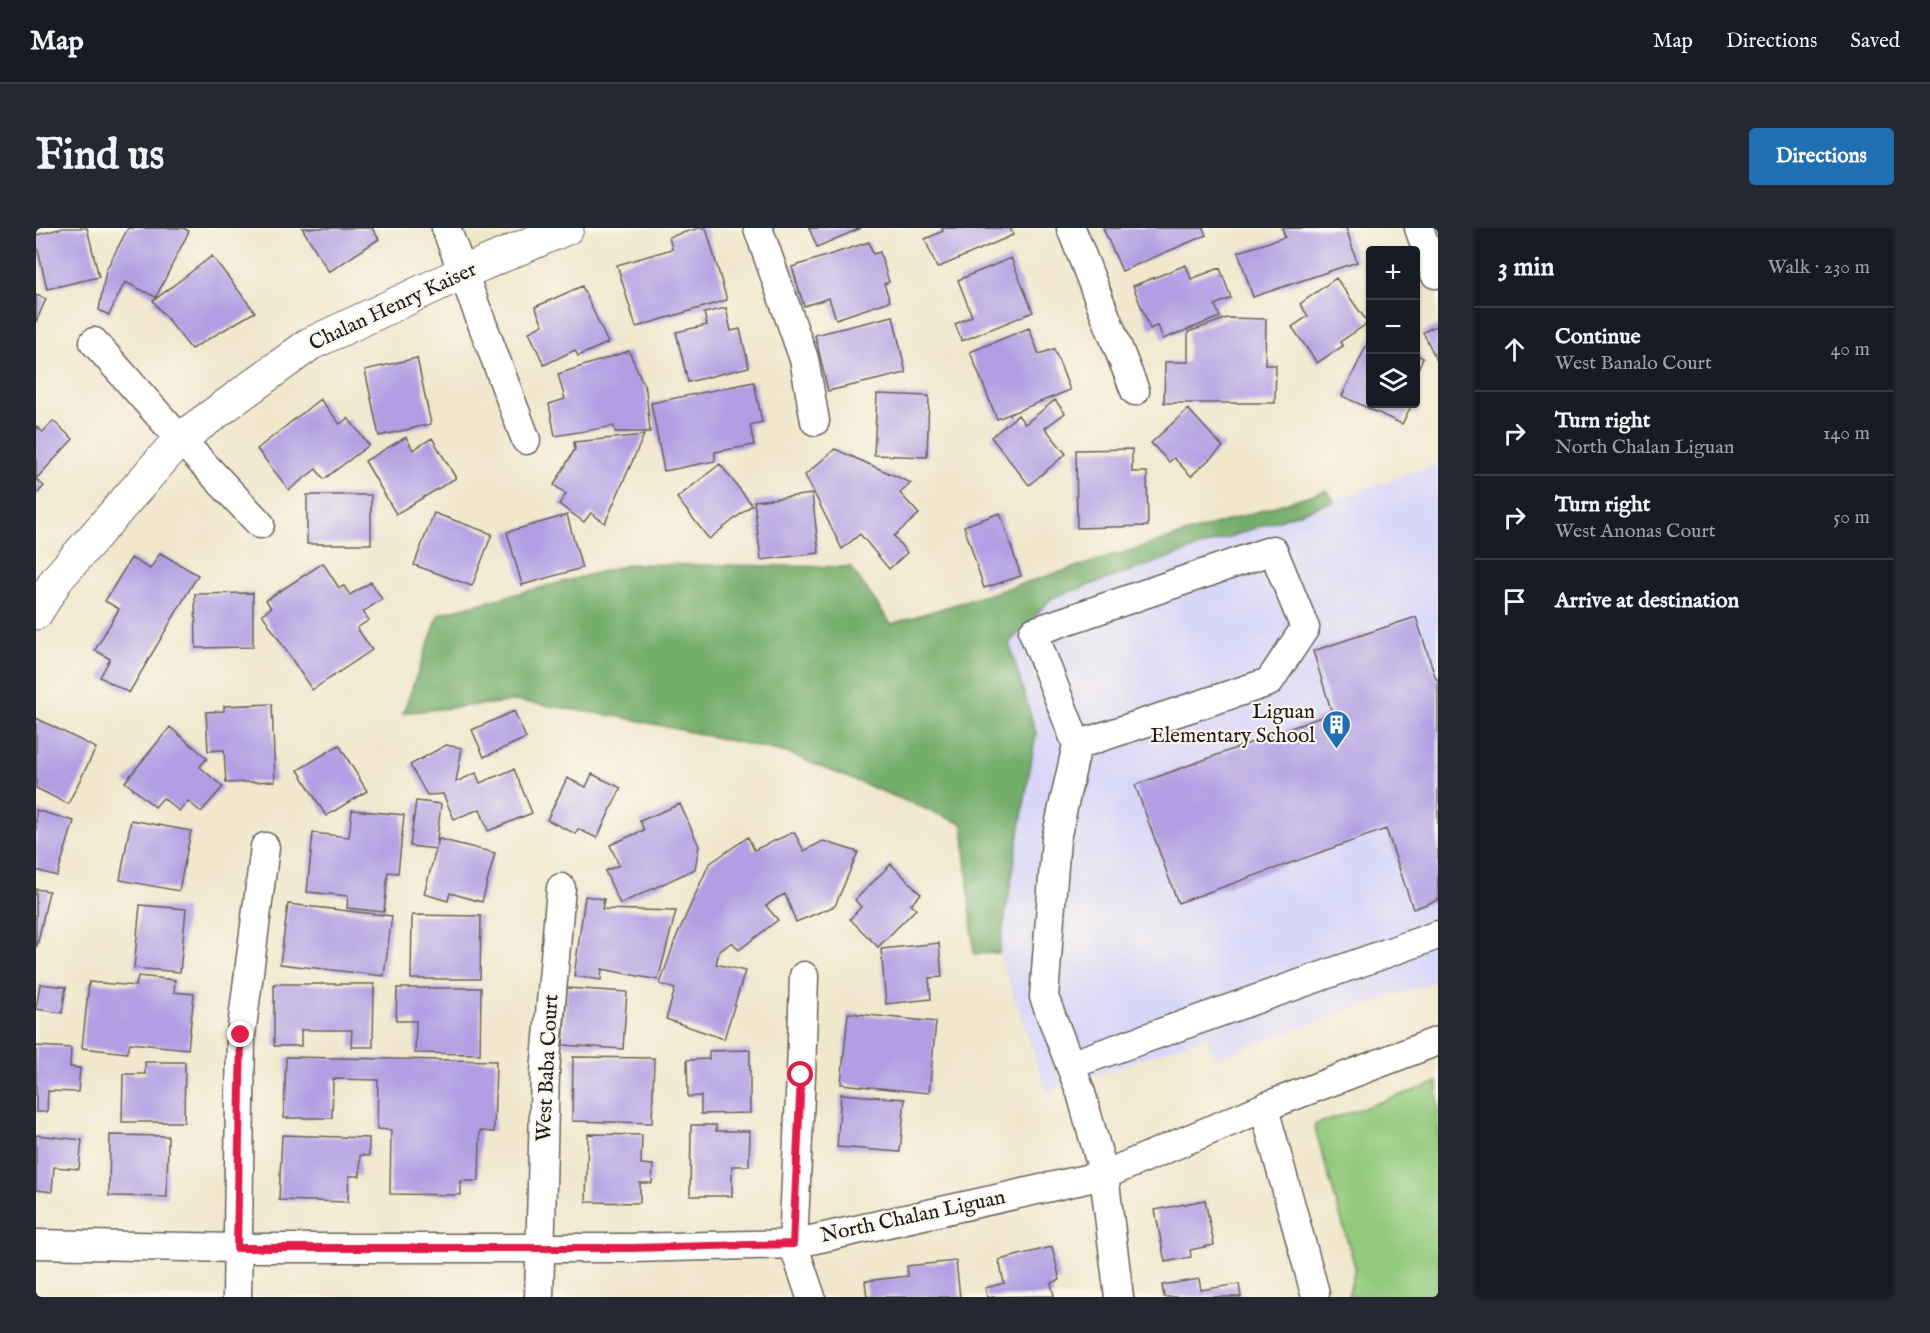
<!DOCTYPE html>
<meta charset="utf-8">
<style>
:root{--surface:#171b24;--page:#242831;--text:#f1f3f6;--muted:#9ea1a6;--line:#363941;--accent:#1f6fb2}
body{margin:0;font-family:"IM FELL English",serif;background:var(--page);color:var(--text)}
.controls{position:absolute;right:18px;top:18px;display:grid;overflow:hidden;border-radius:6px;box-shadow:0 2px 4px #0004}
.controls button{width:54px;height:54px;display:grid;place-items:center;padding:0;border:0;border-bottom:2px solid var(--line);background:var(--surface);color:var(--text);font:30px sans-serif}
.stop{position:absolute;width:18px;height:18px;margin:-14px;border:4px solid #e11d48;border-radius:50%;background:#fff}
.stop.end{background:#e11d48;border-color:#fff;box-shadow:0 2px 6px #0008}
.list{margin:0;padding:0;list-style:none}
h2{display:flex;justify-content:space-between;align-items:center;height:78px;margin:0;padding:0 24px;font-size:26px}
h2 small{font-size:20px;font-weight:400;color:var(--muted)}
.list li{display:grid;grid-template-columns:39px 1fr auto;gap:18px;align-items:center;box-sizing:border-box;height:84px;padding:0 24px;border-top:2px solid var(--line)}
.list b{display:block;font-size:22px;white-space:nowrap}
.list p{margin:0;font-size:20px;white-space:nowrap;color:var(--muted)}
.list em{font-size:20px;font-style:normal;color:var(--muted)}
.icon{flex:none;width:33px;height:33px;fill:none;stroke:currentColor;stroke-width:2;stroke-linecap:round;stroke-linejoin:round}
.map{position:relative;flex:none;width:1402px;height:1069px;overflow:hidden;border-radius:6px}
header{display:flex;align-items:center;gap:36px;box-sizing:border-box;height:84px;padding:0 30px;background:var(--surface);border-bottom:2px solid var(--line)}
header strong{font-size:28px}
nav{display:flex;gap:33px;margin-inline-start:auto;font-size:21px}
.intro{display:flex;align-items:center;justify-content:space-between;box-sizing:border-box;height:144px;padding:0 36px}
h1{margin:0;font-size:42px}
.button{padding:15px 27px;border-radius:6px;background:var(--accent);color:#fff;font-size:21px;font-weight:700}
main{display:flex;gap:36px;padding:0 36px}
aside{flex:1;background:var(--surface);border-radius:6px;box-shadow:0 2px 4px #0004}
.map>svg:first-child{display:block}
.built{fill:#d9d7f8}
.green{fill:#92c97c;stroke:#57724c;stroke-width:1.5}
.forest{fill:#75ad6c;stroke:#486444;stroke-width:1.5}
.building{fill:#b19ee3}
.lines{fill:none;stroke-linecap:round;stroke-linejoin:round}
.minor-casing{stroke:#67635a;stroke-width:31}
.tertiary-casing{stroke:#67635a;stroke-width:35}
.minor{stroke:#fff;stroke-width:28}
.tertiary{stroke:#fff;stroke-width:33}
.route{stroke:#e11d48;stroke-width:8}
.labels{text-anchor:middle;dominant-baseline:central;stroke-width:4.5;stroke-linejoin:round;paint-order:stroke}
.street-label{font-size:21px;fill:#1c1c1c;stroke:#fbf7ec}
.poi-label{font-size:21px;fill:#1c1c1c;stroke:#fbf7ec;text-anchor:end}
</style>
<header>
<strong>Map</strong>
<nav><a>Map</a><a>Directions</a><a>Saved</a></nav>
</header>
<div class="intro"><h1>Find us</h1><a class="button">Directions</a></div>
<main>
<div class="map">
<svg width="1402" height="1069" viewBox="0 0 1402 1069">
<rect width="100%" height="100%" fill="#fbf7ec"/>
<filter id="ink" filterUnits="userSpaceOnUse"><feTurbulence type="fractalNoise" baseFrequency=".0167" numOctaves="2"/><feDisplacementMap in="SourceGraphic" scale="12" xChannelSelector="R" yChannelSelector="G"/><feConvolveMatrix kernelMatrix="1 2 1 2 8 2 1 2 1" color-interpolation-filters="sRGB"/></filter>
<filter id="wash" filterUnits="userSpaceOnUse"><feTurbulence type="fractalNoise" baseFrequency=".008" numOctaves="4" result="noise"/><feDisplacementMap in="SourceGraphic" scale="24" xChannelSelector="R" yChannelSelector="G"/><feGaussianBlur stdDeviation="1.35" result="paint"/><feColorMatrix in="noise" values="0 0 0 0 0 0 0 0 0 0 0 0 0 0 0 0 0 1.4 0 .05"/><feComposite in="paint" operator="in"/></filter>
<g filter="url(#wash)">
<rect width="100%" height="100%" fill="#f1e7cd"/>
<!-- built -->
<path class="built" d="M1402,236v516l-223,78 -8,-22 -160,56 -48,-139 37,-220 -27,-90 43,-45z"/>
<!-- green -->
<path class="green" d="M1402,854v215h-90l7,-30 -41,-142z"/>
<!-- forest -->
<path class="forest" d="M1291,262l7,11 -282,97 -43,45 27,90 -37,220 -25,1 -11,-130 -176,-71 -166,-36 -104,-16 -114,12 36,-99 192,-50 220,3 40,57z"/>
<g id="blocks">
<!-- building -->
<path class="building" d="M27,0h24l12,49 -52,12 -11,-47v-7z
M92,0h55l6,3 -33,66 -31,-15 -16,33 -10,-5 7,-40z
M266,0h70l7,11 -50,33z
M663,0h7l21,72 -91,27 -19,-62 55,-16 -3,-12z
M773,0h52l-44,19z
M906,0h68l3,7 -76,33 -12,-29 18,-8z
M1067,0h100l3,7 -84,36z
M1246,0h64l11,34 -104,35 -15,-45 47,-15z
M833,14l4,12 7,-2 9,30 -5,2 6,17 -54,18 -7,-21 -25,8 -12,-39z
M176,28l43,56 -64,37 -38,-48z
M975,30l22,54 -71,29 -7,-17 17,-8 -14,-36z
M1150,37l5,14 29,-11 11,30 -16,7 5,12 -57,22 -5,-14 -8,4 -17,-43z
M1300,50l32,45 -28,19 3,4 -26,17 -25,-36 16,-11 -8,-12z
M546,58l26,57 -30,13 -3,-6 -31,15 -15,-33 14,-7 -8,-18z
M0,67l10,4 -10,23z
M690,80l5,23 9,-2 9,38 -61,15 -12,-50 31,-7 -3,-12z
M857,88l13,57 -78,18 -13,-56z
M1191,90l39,1 -1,46h11l-1,38h-111l1,-41h23v-30z
M1402,97v38l-15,-31z
M993,100l10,26 15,-5 16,41 -73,29 -27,-67z
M1334,110v66h42l-10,20 -60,-28z
M593,123l17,39 4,42h-35l-1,-6 -59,10 -6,-32 16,-5 -7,-25z
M1380,126l7,4 -7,15z
M381,130l14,66 -52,12 -14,-66z
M718,154l8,40 -12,3 4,20 -39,7v9l-51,10 -13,-68z
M841,166l52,2 -2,61 -53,-2z
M284,171l20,25 8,-6 21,27 -45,34 -8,-10 -27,21 -32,-41z
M1019,172l10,13 -20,15 21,26 -37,31 -38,-48 27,-22 7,9z
M1152,181l35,38 -32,29 -17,-18 -5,4 -18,-19z
M17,193l20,18 -37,40 8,7 -8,9v-69l7,6z
M608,207l-39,88 -14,-10 -7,9 -25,-18 7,-10 -12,-9 21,-36 -1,-7z
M370,209l7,13 19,-12 24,40 -60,36 -31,-53z
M799,221l76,34 -11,10 19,21 -25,22 13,17 -18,16 -29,-35 -18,15 -37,-74z
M1096,221v23h15l1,54 -71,2 -1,-78z
M684,236l32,41 -43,34 -32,-41z
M776,266l7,59 -58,7 -7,-59z
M271,267h64v49h-64z
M398,285l58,21 -20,52 -58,-21z
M964,285l21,63 -37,12 -20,-62z
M531,287l15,53 -60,17 -15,-53z
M124,325l38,22 -69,118 -29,-16 10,-18 -15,-9 24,-41 -14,-8 26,-43 19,11z
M287,335l16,25 5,-2 6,9 21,-13 11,17 -19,13 6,8 -12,8 15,22 -60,40 -50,-76 9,-6 -5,-8z
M217,365v54l-57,1 -1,-54z
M1380,389l20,62h2v221l-25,9 -27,-80 -208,74 -43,-118 197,-72 -19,-62z
M236,476l3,77 -49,2 -2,-33 -16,1 -2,-39 18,-1v-5z
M478,483l12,27 -42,19 -12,-27z
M0,490l60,30 -28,56 -32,-16z
M134,499l37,31 -7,9 23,20 -22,25 -13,-11 -9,10 -16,-13 -8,9 -30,-25z
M303,517l28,46 -41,25 -28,-46z
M410,517l16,3 -6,34 20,-9 4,10 34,-14 18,44 -44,18 -8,-22 -26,10 -11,-25 -16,1 -17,-30z
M556,546l29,14 -24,50 -19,-9 -2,5 -29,-14 20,-42 19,9z
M380,573l25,3 -5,44 3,-9 56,14 -13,49 -32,-9 -2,8 -24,-7 12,-45 -26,-3z
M644,576l19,42 -4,23 -75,35 -15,-33 14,-6 -9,-20 34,-15 -4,-9z
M0,582l38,11 -17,55 -21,-6z
M316,582l52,5 -6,58 -10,-1 -4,40 -37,-4 1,-12 -41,-4 6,-59 36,4z
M95,592l60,11 -12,60 -59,-11z
M758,604l10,19 19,-10 35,11 -23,54 -39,16 -11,-28 -8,4 -11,8 12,14 -39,30 -7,-8 -13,10 -3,12 29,7 -21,68 -58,-20 9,-30 -15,-5 15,-44 34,-76 39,-27 6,13z
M855,636l30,30 -10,10 5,5 -38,38 -28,-28 11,-12 -6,-7z
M0,661l13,2 -12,55h-1z
M549,668l19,3 -2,10 74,2 -18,69 -56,-11 -1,11 -27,-4z
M252,676l104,12 -8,60 -104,-12z
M104,677l46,4 -6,63 -46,-4z
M376,687l69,1 -1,63h-69z
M903,715l3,34 -13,1 2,21 -45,5 -5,-55z
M102,748l37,4 -1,12 20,2 -6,55 -58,-6 -3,10 -45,-5 7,-66 47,4z
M4,756l26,3 -4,26 -26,-4z
M238,756h100l-1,63h-22l1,-17h-51v16h-27z
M361,760h84l-1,66 -65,-1 1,-32h-20z
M531,760l60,4 -4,57 -60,-4z
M812,785l88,9 -7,71 -88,-9z
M0,818l35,2 -1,19 10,1 -2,24 -30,-1 -1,21h-11z
M714,822v63l-49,1v-18l-13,1 -1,-37 22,-1v-8z
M250,829l210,4 -2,71 -14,-1 -1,50h-18v14l-71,-1 1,-64 -14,-1 1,-49 -45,-1 -1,39h-48z
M537,829l81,1 -2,65 -80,-2z
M109,834h40l-1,60h-62l1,-48h22z
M805,866l64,5 -5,53 -63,-5z
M655,897h25v6h34l-1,35h-17v30h-42z
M552,906l54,1 -1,29 12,1 -1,18h-12v20l-54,-1z
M0,907l46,5 -3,29 -25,-2 -2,25 -16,-2z
M74,907l58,1 -1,61 -58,-1z
M246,907l87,3v18l-9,-1v21h-11l-1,26 -69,-2z
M1169,972l9,45 -24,5 1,7 -26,5 -10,-52z
M1016,1019l8,33 -9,3 3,13 -67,1 -2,-9 19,-5 -5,-23z
M920,1033l4,36h-93l-2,-16 43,-5 -1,-10z
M1163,1051l2,11 38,-6 2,13h-77l-2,-12z"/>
</g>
</g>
<g filter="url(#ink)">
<use href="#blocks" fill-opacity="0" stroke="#67635a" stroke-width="1.5"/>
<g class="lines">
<defs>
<path id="minor" d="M410,0l80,212
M722,0l46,131 11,62
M1035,0l64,163
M1383,0l16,46
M58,114l86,97 80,85
M1041,517l192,-63 36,-54 -32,-78 -240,82 44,113 -21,94 -12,158 37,96 23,82 15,122
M768,748l-3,99 -8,169 18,53
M1034,837l368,-130
M1228,880l51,185
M0,1016l201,4h394l162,-4 311,-69 168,-71 166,-63
M201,1069l4,-262 24,-188
M503,1069l6,-225 16,-184"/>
<path id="tertiary" d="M0,385l21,-34 123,-140 130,-95 154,-72 103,-44"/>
</defs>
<!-- minor casing -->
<use href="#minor" class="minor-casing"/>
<!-- tertiary casing -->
<use href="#tertiary" class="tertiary-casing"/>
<!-- minor -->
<use href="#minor" class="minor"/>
<!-- tertiary -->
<use href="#tertiary" class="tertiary"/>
</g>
</g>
<g class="lines" filter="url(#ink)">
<!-- route -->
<path class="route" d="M205,807l-4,213h394l162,-4 8,-169"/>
</g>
<!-- icons -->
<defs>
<symbol id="building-pin" viewBox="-11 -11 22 30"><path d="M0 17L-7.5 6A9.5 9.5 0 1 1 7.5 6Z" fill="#1f6fb2" stroke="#fbf7ec"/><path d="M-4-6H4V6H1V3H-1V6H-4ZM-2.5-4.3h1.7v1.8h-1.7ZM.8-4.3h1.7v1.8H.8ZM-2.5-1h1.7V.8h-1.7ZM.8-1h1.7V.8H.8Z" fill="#fff"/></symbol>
</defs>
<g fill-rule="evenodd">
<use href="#building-pin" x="1284" y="480" width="33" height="45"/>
</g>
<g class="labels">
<!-- street labels -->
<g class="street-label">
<text transform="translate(357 79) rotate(-25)">Chalan Henry Kaiser</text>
<text transform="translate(512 840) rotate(-87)">West Baba Court</text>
<text transform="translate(877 989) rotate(-12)">North Chalan Liguan</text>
</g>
<!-- poi labels -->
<g class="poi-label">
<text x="1279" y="484">Liguan<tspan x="1279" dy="24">Elementary School</tspan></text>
</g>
</g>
</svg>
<div class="controls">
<button>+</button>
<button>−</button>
<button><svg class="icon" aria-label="layers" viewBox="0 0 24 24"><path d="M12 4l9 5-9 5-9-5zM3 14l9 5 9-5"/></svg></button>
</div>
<div class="stop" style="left:765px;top:847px"></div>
<div class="stop end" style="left:205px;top:807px"></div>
</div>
<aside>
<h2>3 min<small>Walk · 230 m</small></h2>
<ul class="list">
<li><svg class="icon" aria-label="ahead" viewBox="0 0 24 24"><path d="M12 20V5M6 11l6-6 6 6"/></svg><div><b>Continue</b><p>West Banalo Court</p></div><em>40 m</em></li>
<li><svg class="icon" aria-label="right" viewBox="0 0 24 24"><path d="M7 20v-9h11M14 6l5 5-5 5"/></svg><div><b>Turn right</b><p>North Chalan Liguan</p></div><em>140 m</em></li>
<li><svg class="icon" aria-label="right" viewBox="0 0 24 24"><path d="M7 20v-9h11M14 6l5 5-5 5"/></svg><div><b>Turn right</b><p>West Anonas Court</p></div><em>50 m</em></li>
<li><svg class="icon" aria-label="arrive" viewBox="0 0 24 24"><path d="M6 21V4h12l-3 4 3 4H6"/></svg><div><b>Arrive at destination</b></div></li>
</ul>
</aside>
</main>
